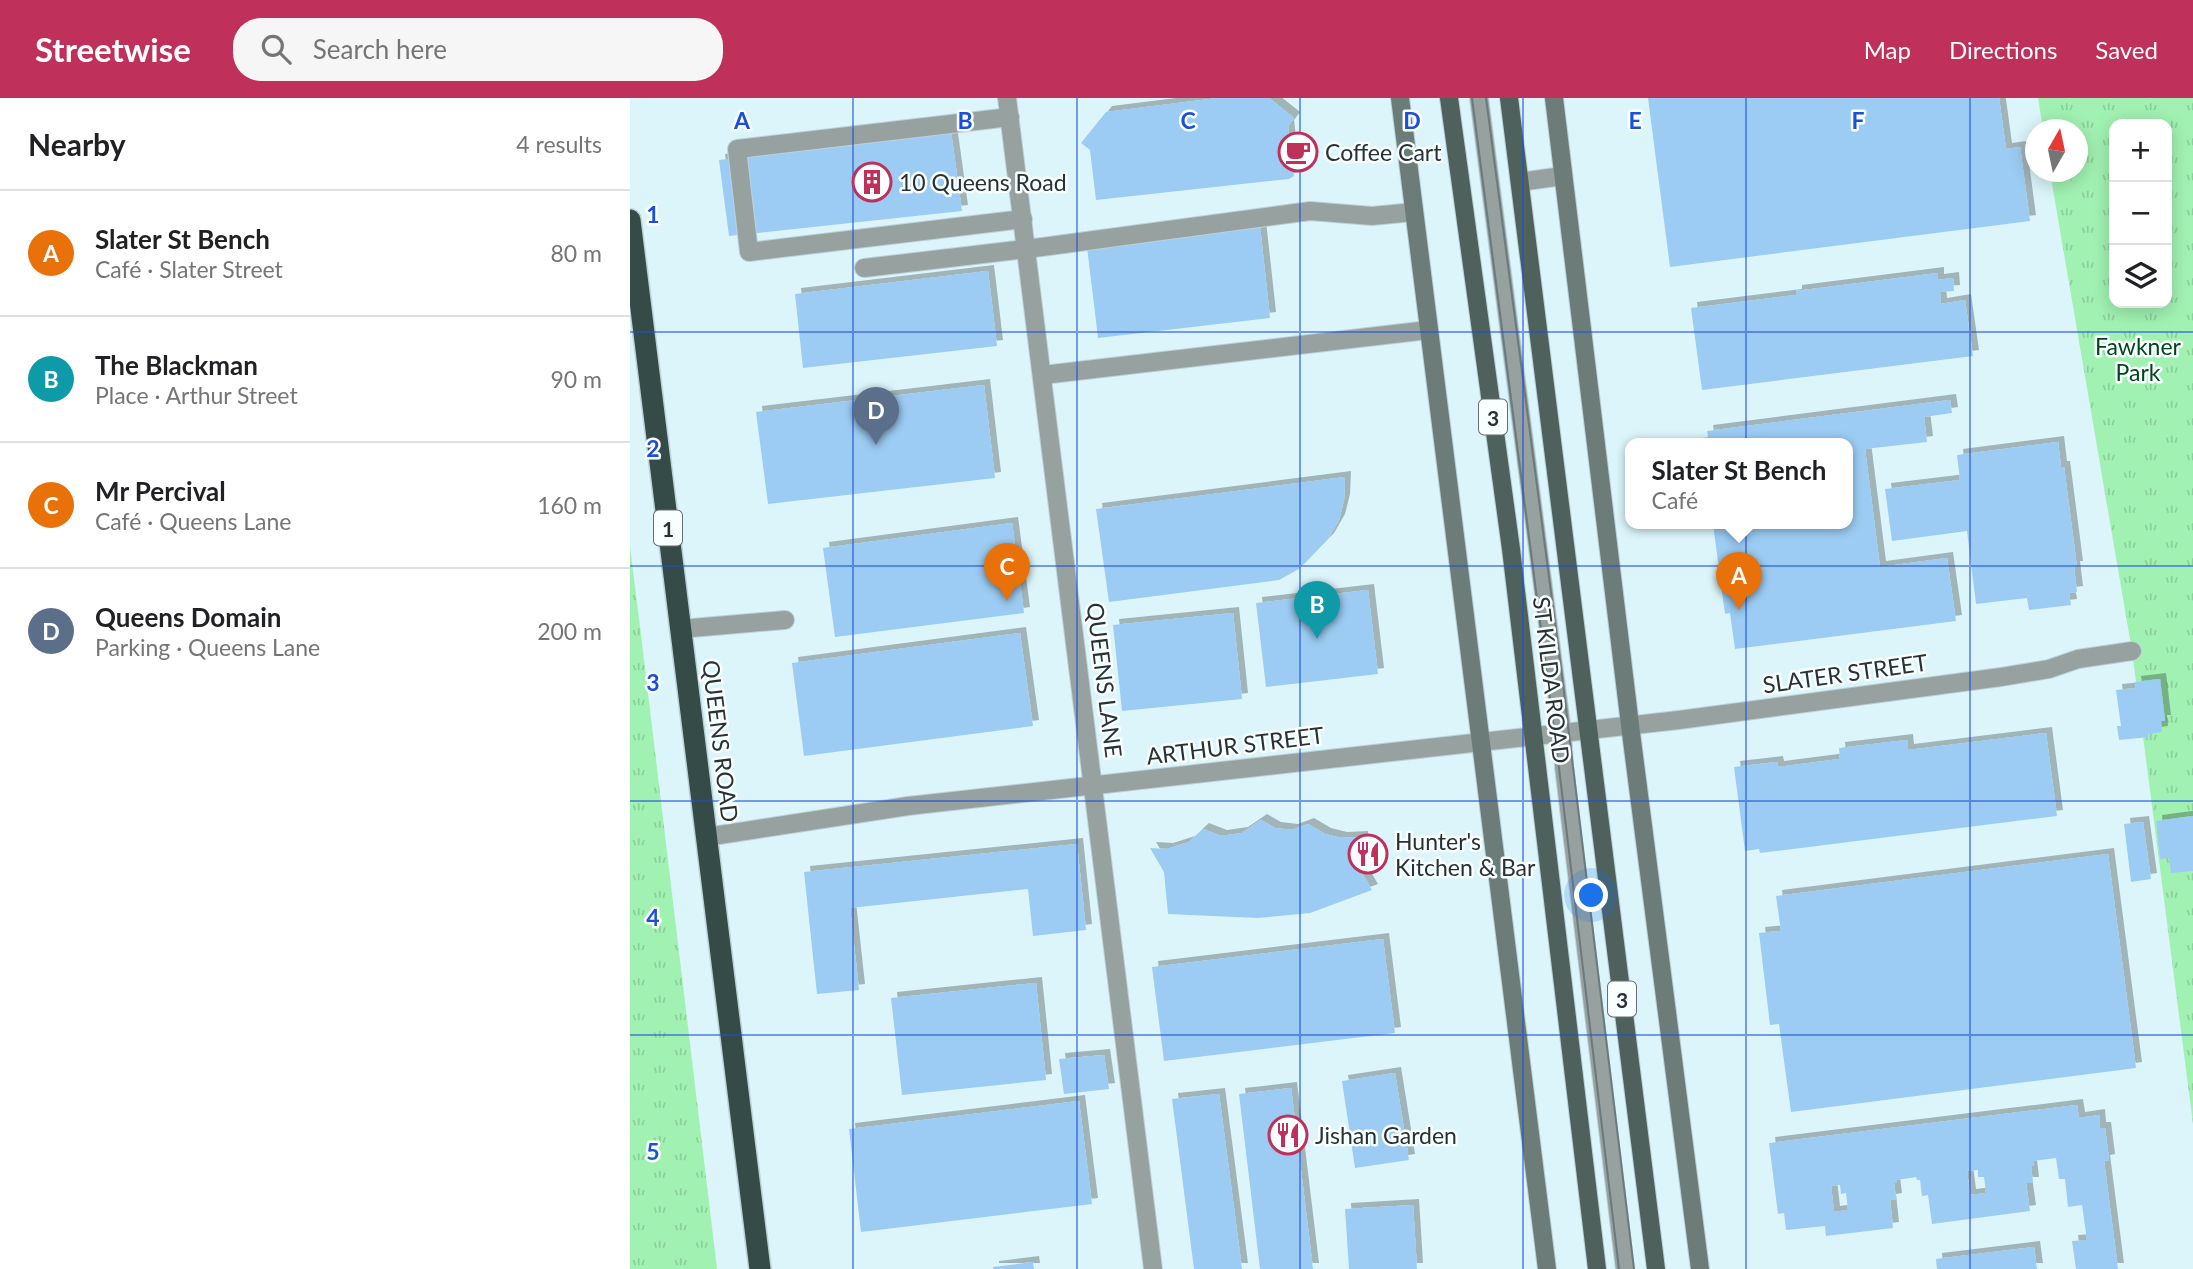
<!DOCTYPE html>
<meta charset="utf-8">
<style>
:root{--surface:#fff;--page:#f6f6f6;--text:#202124;--muted:#757577;--line:#e0e0e0;--accent:#bf305a}
body{margin:0;font-family:Lato,sans-serif;background:var(--page);color:var(--text)}
.controls{position:absolute;right:21px;top:21px;display:grid;overflow:hidden;border-radius:14px;box-shadow:0 4px 18px #0003}
.controls button{width:63px;height:63px;display:grid;place-items:center;padding:0;border:0;border-bottom:2px solid var(--line);background:var(--surface);color:var(--text);font:35px sans-serif}
.compass{position:absolute;left:1395px;top:21px;width:63px;height:63px;border-radius:50%;background:var(--surface);box-shadow:0 4px 18px #0003;rotate:9deg}
.you{position:absolute;left:962px;top:798px;width:24px;height:24px;margin:-18px;border:5px solid #fff;border-radius:50%;background:#1a73e8;box-shadow:0 0 0 10px #1a73e833}
.badge{display:grid;place-items:center;width:46px;height:46px;border-radius:50%;background:var(--accent);color:#fff;font-size:23px;font-weight:700}
.pin{position:absolute;translate:-50% -58px;filter:drop-shadow(0 2px 4px #0008)}
.pin::after{content:'';position:absolute;top:37px;width:24px;height:21px;background:inherit;clip-path:polygon(0 0,100% 0,50% 100%)}
.popup{position:absolute;left:995px;top:340px;width:228px;height:91px;box-sizing:border-box;display:grid;place-content:center;border-radius:14px;background:var(--surface);filter:drop-shadow(0 2px 5px #0005);font-size:23px;white-space:nowrap;color:var(--muted)}
.popup b{font-size:26px;color:var(--text)}
.popup::after{content:'';position:absolute;left:50%;top:100%;margin-left:-14px;border:14px solid transparent;border-top-color:var(--surface)}
.list{margin:0;padding:0;list-style:none}
h2{display:flex;justify-content:space-between;align-items:center;height:91px;margin:0;padding:0 28px;font-size:30px}
h2 small{font-size:23px;font-weight:400;color:var(--muted)}
.list li{display:grid;grid-template-columns:46px 1fr auto;gap:21px;align-items:center;box-sizing:border-box;height:126px;padding:0 28px;border-top:2px solid var(--line)}
.list b{display:block;font-size:26px;white-space:nowrap}
.list p{margin:0;font-size:23px;white-space:nowrap;color:var(--muted)}
.list em{font-size:23px;font-style:normal;color:var(--muted)}
.icon{flex:none;width:38px;height:38px;fill:none;stroke:currentColor;stroke-width:2;stroke-linecap:round;stroke-linejoin:round}
.map{position:relative;flex:none;width:1563px;height:1171px;overflow:hidden}
header{display:flex;align-items:center;gap:42px;box-sizing:border-box;height:98px;padding:0 35px;background:var(--accent);color:#fff}
header strong{font-size:33px}
nav{display:flex;gap:38px;margin-inline-start:auto;font-size:24px}
.search{width:490px;height:63px;background:var(--page);display:flex;align-items:center;gap:18px;box-sizing:border-box;padding:0 24px;border-radius:28px;color:var(--muted);font-size:26px}
main{display:flex}
aside{flex:1;background:var(--surface)}
.map>svg:first-child{display:block}
.grass{fill:url(#grass-tufts);fill-rule:evenodd}
.building{fill:#9cccf3;fill-rule:evenodd;filter:url(#shadow)}
.lines{fill:none;stroke-linecap:round;stroke-linejoin:round}
.lane-casing{stroke:#bbd2d7;stroke-width:20}
.street-casing{stroke:#bbd2d7;stroke-width:20}
.secondary-casing{stroke:#bbd2d7;stroke-width:20}
.primary-casing{stroke:#bbd2d7;stroke-width:20}
.highway-casing{stroke:#bbd2d7;stroke-width:24}
.lane{stroke:#97a19f;stroke-width:18}
.street{stroke:#97a19f;stroke-width:18}
.secondary{stroke:#6c7c79;stroke-width:18}
.primary{stroke:#4e615d;stroke-width:18}
.highway{stroke:#354b47;stroke-width:21}
.tram{stroke:#6a7a7d;stroke-width:2}
.grid{fill:none;stroke:#1d4ed8;stroke-width:2;stroke-opacity:0.55}
.labels{text-anchor:middle;dominant-baseline:central;stroke-width:5;stroke-linejoin:round;paint-order:stroke}
.shield{fill:#f9feff;stroke:#676f71;stroke-width:2}
.shield-label{font-size:21px;font-weight:bold;fill:#283234}
.poi-label{font-size:23px;fill:#283234;stroke:#f9feff;text-anchor:start}
.park-label{font-size:23px;fill:#02451c;stroke:#f9feff}
.street-label{font-size:23px;fill:#283234;stroke:#f9feff}
.grid-label{font-size:23px;text-anchor:middle;font-weight:bold;fill:#1d4ed8;stroke:#f9feff;stroke-width:5;stroke-linejoin:round;paint-order:stroke}
</style>
<header>
<strong>Streetwise</strong>
<div class="search"><svg class="icon" aria-label="search" viewBox="0 0 24 24"><circle cx="10" cy="10" r="6"/><path d="M15 15l6 6"/></svg>Search here</div>
<nav><a>Map</a><a>Directions</a><a>Saved</a></nav>
</header>
<main>
<aside>
<h2>Nearby<small>4 results</small></h2>
<ul class="list">
<li><span class="badge" style="background:#e8710a">A</span><div><b>Slater St Bench</b><p>Café · Slater Street</p></div><em>80 m</em></li>
<li><span class="badge" style="background:#0f9aa8">B</span><div><b>The Blackman</b><p>Place · Arthur Street</p></div><em>90 m</em></li>
<li><span class="badge" style="background:#e8710a">C</span><div><b>Mr Percival</b><p>Café · Queens Lane</p></div><em>160 m</em></li>
<li><span class="badge" style="background:#5c6f8a">D</span><div><b>Queens Domain</b><p>Parking · Queens Lane</p></div><em>200 m</em></li>
</ul>
</aside>
<div class="map">
<svg width="1563" height="1171" viewBox="0 0 1563 1171">
<defs>
<pattern id="grass-tufts" width="24" height="20" patternUnits="userSpaceOnUse" patternTransform="scale(1.75)"><rect width="24" height="20" fill="#a1f2b2"/><path d="M3 7l-1-3M5 7V3M7 7l1-3M15 17l-1-3M17 17v-4M19 17l1-3" fill="none" stroke="#8bd09a"/></pattern>
<filter id="shadow"><feDropShadow dx="6" dy="-6" stdDeviation="0" flood-color="#0004"/></filter>
</defs>
<rect width="100%" height="100%" fill="#dbf5fb"/>
<!-- grass -->
<path class="grass" d="M1408,0h155v1026l-61,-473 -82,-479h28v-42l-35,-1zM1484,26h53v179h-53z
M0,448l12,97 75,626h-87z"/>
<!-- building -->
<path class="building" d="M588,0h51l25,20 -6,8 6,50 -5,3 -193,21 -6,-50 -9,-7 25,-31z
M1018,0h351l7,51 14,-2 10,74 -360,46z
M321,34l11,79 -233,25 -10,-76z
M630,129l10,91 -172,20 -11,-91z
M358,173l9,75 -194,22 -8,-74z
M1308,175v7l15,-2 1,13 -14,1 1,12 24,-4 8,56 -271,34 -11,-82 105,-13v-4z
M354,287l11,93 -227,26 -12,-92z
M1320,302l2,13 -28,4 3,25 -62,7 15,118 67,-9 9,63 -221,28 -5,-36 -5,1 -12,-90h135v-80h-145l-1,-6 6,-1 -1,-6z
M1428,344l3,25h3l13,100h-3l3,25 -8,1 2,12 -42,5 -2,-12 -51,6 -9,-73 -75,10 -7,-52 75,-9 -3,-25z
M715,379l-1,23 -5,20 -11,19 -29,30 -20,11 -170,22 -13,-93z
M382,425l12,90 -189,24 -12,-89z
M738,492l10,84 -112,13 -10,-84z
M603,515l9,86 -120,12 -9,-86z
M390,535l13,93 -229,30 -12,-93z
M1530,581l5,42h-4l1,11 -14,2 1,3 -30,3 -2,-14h4l-5,-36 20,-2 -1,-6z
M1416,635l11,83 -297,37 -1,-4 -14,2 -11,-84 43,-5 1,5 62,-8 -1,-11 68,-8 1,10z
M1563,718v55l-22,2 -2,-15 -9,1 -4,-38z
M631,722l14,8 17,2 16,-6 17,10 16,4 21,-1v36l10,17 -62,23 -52,5 -90,-4 -4,-42 -14,-24 17,1 22,-7 14,-13 18,7 21,-3z
M1513,724l8,57 -20,3 -7,-58z
M447,746l9,86 -53,6 -5,-47 -178,19 9,82 -42,4 -13,-122z
M1478,756l28,214 -345,44 -12,-88 -9,1 -11,-92 22,-2 -5,-35z
M753,841l12,94 -231,28 -12,-94z
M406,885l10,97 -144,15 -11,-97z
M474,957l5,34 -45,5 -5,-35z
M765,975l14,87 -54,8 -13,-87z
M661,990l22,181h-53l-21,-175z
M589,996l23,175h-48l-22,-170z
M449,1003l13,103 -231,28 -12,-103z
M1447,1007l2,13 20,-3 1,13h5l4,32 -5,1 14,108h-42l-4,-28 15,-1 -5,-35 -14,2 -3,-28h-6l-3,-21 -23,3 1,5h-3l2,17h-7l4,28 -98,13 -4,-29 -6,1 -2,-16h-3l-1,-3 -19,3v3h-3l2,16 -6,1 3,28 -67,8 -1,-10 -39,4 -2,-17 -6,1 -9,-71zM1348,1072v7h6l2,16 -16,2 -3,-24zM1210,1087l1,9 5,-1 2,17 -14,2 -3,-26z
M783,1107l4,64h-68l-4,-60z
M1404,1149l3,22h-100l-1,-10z
M403,1164l1,7h-41v-2z"/>
<g class="lines">
<defs>
<path id="lane" d="M849,0l83,634 2,35 61,502
M380,19l-273,32 12,103 274,-33
M890,84l43,-6
M234,170l178,-21 268,-36 62,5 42,-4
M413,277l385,-45
M50,531l105,-9"/>
<path id="street" d="M377,0l146,1171
M76,739l202,-31 771,-86 322,-43 48,-8 29,-10 54,-8"/>
<path id="secondary" d="M770,0l147,1171
M924,0l76,627 70,544"/>
<path id="primary" d="M819,0l62,451 86,720
M879,0l147,1171"/>
<path id="highway" d="M0,122l130,1049"/>
</defs>
<!-- lane casing -->
<use href="#lane" class="lane-casing"/>
<!-- street casing -->
<use href="#street" class="street-casing"/>
<!-- secondary casing -->
<use href="#secondary" class="secondary-casing"/>
<!-- primary casing -->
<use href="#primary" class="primary-casing"/>
<!-- highway casing -->
<use href="#highway" class="highway-casing"/>
<!-- lane -->
<use href="#lane" class="lane"/>
<!-- street -->
<use href="#street" class="street"/>
<!-- secondary -->
<use href="#secondary" class="secondary"/>
<!-- primary -->
<use href="#primary" class="primary"/>
<!-- highway -->
<use href="#highway" class="highway"/>
<!-- tram -->
<path class="tram" d="M842,0l87,670 60,501
M856,0l76,578 72,593"/>
</g>
<!-- grid -->
<path class="grid" d="M223,0v1171M447,0v1171M670,0v1171M893,0v1171M1116,0v1171M1340,0v1171M0,234h1563M0,468h1563M0,703h1563M0,937h1563"/>
<!-- icons -->
<defs>
<symbol id="cafe-ring" viewBox="-11 -11 22 22"><circle r="9.5" fill="#f9feff" stroke="#bf305a" stroke-width="1.5"/><path d="M-5.5-4.5H6V0H3Q3 3.5 0 3.5H-2.5Q-5.5 3.5-5.5 0ZM3-3.2v2h1.7v-2ZM-6 4.5H4V6H-6Z" fill="#bf305a"/></symbol>
<symbol id="building-ring" viewBox="-11 -11 22 22"><circle r="9.5" fill="#f9feff" stroke="#bf305a" stroke-width="1.5"/><path d="M-4-6H4V6H1V3H-1V6H-4ZM-2.5-4.3h1.7v1.8h-1.7ZM.8-4.3h1.7v1.8H.8ZM-2.5-1h1.7V.8h-1.7ZM.8-1h1.7V.8H.8Z" fill="#bf305a"/></symbol>
<symbol id="restaurant-ring" viewBox="-11 -11 22 22"><circle r="9.5" fill="#f9feff" stroke="#bf305a" stroke-width="1.5"/><path d="M-5-6h1v4h1v-4h1v4h1v-4h1v5L-1.5 .5V6h-2V.5L-5-1ZM5-6V6H3V1.5H1.5Q1.5-4 5-6Z" fill="#bf305a"/></symbol>
</defs>
<g fill-rule="evenodd">
<use href="#cafe-ring" x="646" y="32" width="44" height="44"/>
<use href="#building-ring" x="220" y="62" width="44" height="44"/>
<use href="#restaurant-ring" x="716" y="734" width="44" height="44"/>
<use href="#restaurant-ring" x="636" y="1015" width="44" height="44"/>
</g>
<g class="labels">
<!-- shield labels -->
<g class="shield">
<rect x="849" y="301.5" width="28" height="35" rx="5"/>
<rect x="24" y="412.5" width="28" height="35" rx="5"/>
<rect x="978" y="883.5" width="28" height="35" rx="5"/>
</g>
<g class="shield-label">
<text x="863" y="319">3</text>
<text x="38" y="430">1</text>
<text x="992" y="901">3</text>
</g>
<!-- poi labels -->
<g class="poi-label">
<text x="695" y="54">Coffee Cart</text>
<text x="269" y="84">10 Queens Road</text>
<text x="765" y="743">Hunter's<tspan x="765" dy="26">Kitchen &amp; Bar</tspan></text>
<text x="685" y="1037">Jishan Garden</text>
</g>
<!-- park labels -->
<g class="park-label">
<text x="1508" y="248">Fawkner<tspan x="1508" dy="26">Park</tspan></text>
</g>
<!-- street labels -->
<g class="street-label">
<text transform="translate(1215 575) rotate(-8)">SLATER STREET</text>
<text transform="translate(475 582) rotate(83)">QUEENS LANE</text>
<text transform="translate(922 582) rotate(83)">ST KILDA ROAD</text>
<text transform="translate(91 643) rotate(83)">QUEENS ROAD</text>
<text transform="translate(605 647) rotate(-7)">ARTHUR STREET</text>
</g>
</g>
<g class="grid-label">
<text x="112" y="31">A</text>
<text x="335" y="31">B</text>
<text x="558" y="31">C</text>
<text x="782" y="31">D</text>
<text x="1005" y="31">E</text>
<text x="1228" y="31">F</text>
<text x="23" y="125">1</text>
<text x="23" y="359">2</text>
<text x="23" y="593">3</text>
<text x="23" y="828">4</text>
<text x="23" y="1062">5</text>
</g>
</svg>
<div class="controls">
<button>+</button>
<button>−</button>
<button><svg class="icon" aria-label="layers" viewBox="0 0 24 24"><path d="M12 4l9 5-9 5-9-5zM3 14l9 5 9-5"/></svg></button>
</div>
<svg class="compass" viewBox="-18 -18 36 36"><path d="M0-13l5 13h-10z" fill="#e53935"/><path d="M0 13l5-13h-10z" fill="#757577"/></svg>
<div class="you"></div>
<div class="pin badge" style="left:1109px;top:512px;background:#e8710a">A</div>
<div class="popup"><b>Slater St Bench</b>Café</div>
<div class="pin badge" style="left:687px;top:541px;background:#0f9aa8">B</div>
<div class="pin badge" style="left:377px;top:503px;background:#e8710a">C</div>
<div class="pin badge" style="left:246px;top:347px;background:#5c6f8a">D</div>
</div>
</main>
